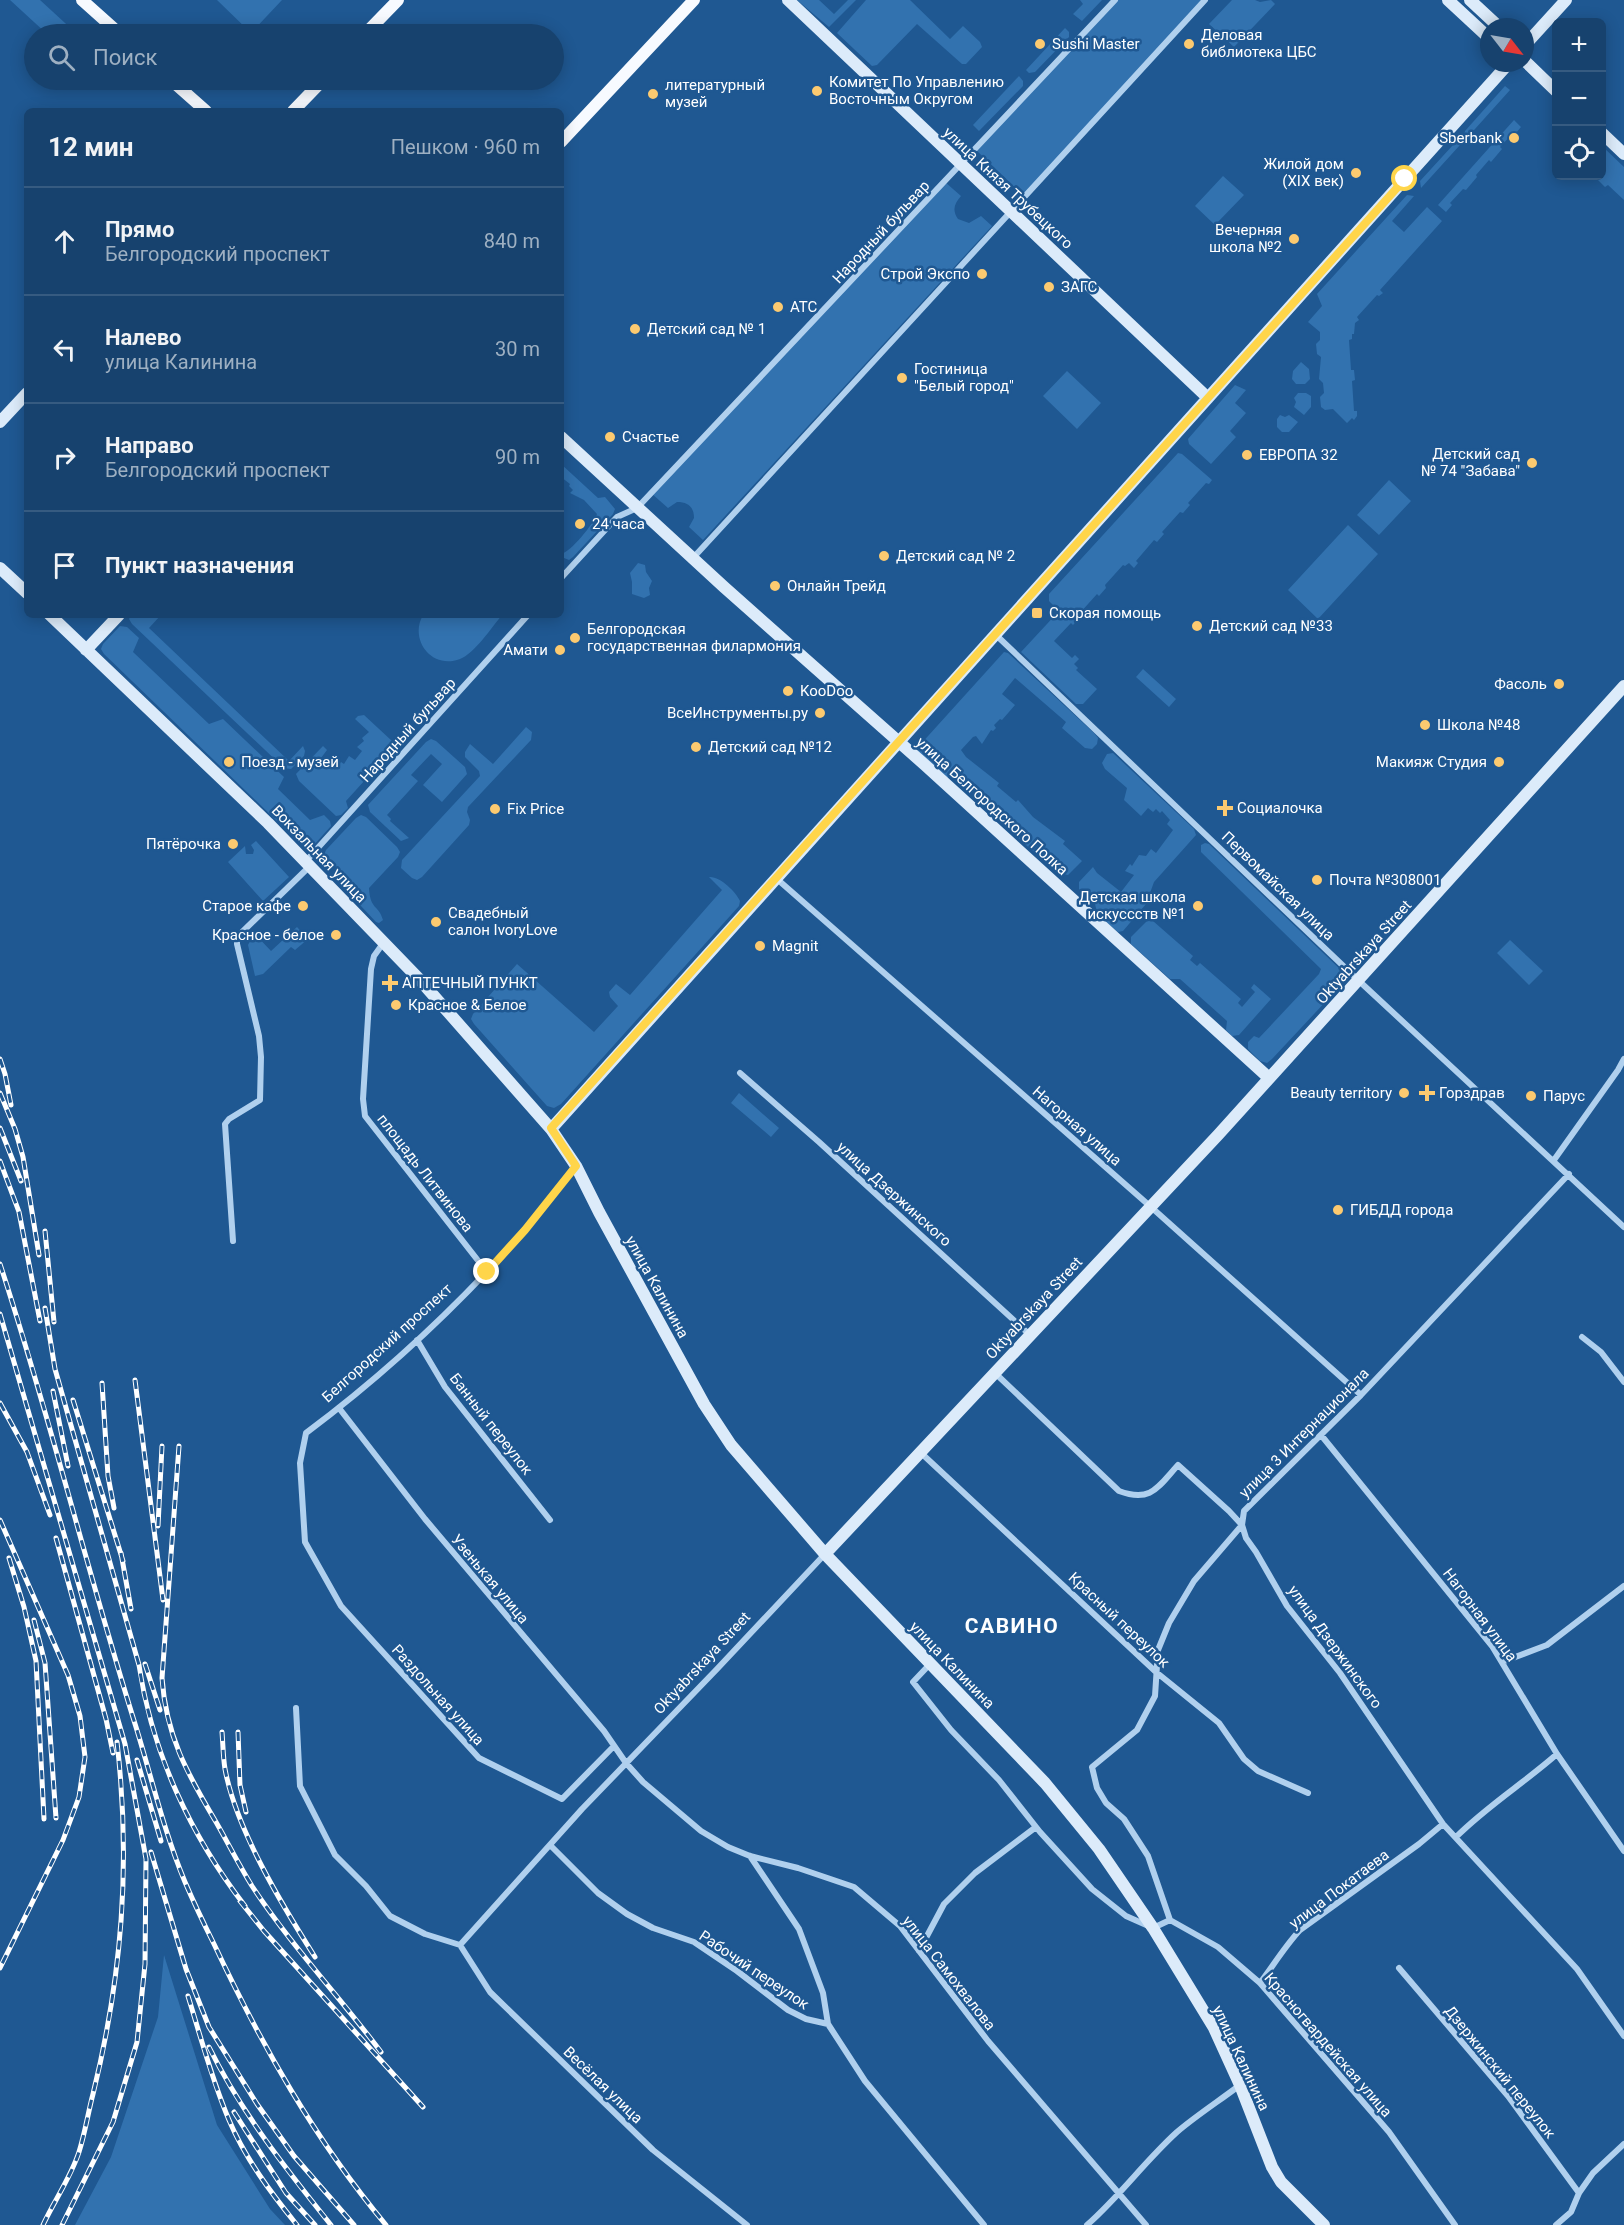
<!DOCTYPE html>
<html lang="ru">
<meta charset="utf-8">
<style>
:root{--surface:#17426e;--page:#204973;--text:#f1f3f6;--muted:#9eb0c2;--line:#365b81}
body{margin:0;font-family:Roboto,sans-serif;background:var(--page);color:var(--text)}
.controls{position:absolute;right:18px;top:18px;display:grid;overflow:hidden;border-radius:9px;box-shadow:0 3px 15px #0003}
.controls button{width:54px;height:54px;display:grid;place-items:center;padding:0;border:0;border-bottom:2px solid var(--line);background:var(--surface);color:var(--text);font:30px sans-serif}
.compass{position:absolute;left:1480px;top:18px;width:54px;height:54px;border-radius:50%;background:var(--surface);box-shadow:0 3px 15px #0003;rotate:121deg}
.stop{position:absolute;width:18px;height:18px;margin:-14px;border:4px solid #ffd54a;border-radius:50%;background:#fff}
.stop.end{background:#ffd54a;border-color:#fff;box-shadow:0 2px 6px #0008}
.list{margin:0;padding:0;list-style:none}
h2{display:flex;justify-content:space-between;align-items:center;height:78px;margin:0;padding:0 24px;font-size:26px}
h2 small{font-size:20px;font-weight:400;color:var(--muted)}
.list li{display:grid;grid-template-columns:39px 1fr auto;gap:18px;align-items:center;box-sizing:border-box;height:108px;padding:0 24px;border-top:2px solid var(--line)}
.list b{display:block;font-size:22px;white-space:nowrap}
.list p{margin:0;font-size:20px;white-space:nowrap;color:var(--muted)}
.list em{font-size:20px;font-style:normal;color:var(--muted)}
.icon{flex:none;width:33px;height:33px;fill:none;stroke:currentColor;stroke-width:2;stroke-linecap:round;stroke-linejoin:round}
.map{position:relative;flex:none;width:1624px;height:2225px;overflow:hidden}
.search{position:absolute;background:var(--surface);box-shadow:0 3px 15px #0003;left:24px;top:24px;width:540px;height:66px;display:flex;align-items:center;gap:15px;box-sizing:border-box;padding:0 21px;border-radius:33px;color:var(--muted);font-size:22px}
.panel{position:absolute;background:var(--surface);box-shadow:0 3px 15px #0003;left:24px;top:108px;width:540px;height:510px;border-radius:9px}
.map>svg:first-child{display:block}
.green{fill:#3272af}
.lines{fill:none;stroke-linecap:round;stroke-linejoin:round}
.street{stroke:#b0d0ee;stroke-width:6}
.secondary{stroke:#dcebfa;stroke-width:12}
.primary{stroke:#f7faff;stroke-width:12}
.rail-casing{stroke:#fff;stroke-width:5}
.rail{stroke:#1f5892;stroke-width:3;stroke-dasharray:9;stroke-linecap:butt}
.route{stroke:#ffd54a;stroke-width:8}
.poi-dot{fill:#fcca70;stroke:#1f5892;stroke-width:2}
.labels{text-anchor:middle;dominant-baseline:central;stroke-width:5;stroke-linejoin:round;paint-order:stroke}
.poi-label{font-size:15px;fill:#fff;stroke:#1f5892;text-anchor:start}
.street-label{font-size:15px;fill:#fff;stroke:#1f5892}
.district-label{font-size:21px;font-weight:bold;letter-spacing:1.5px;fill:#fff;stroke:#1f5892}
</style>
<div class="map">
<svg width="1624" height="2225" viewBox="0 0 1624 2225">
<rect width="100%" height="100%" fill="#1f5892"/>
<!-- green -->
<path class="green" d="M10,0h30l37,34h-30z
M217,0h65l-31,33z
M797,0h22l15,14 14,-14h8l-27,27z
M866,0h44l40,39 13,-13 17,16 2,5 -16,17h-4l-45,-40 -40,41 -5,1 -35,-33z
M1080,0h22l-20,21 -9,-7 10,-10z
M1117,0h87l-180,196 -48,-46z
M1232,0h23l5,2 11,-2 4,4 -41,43 -25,-23z
M1065,28l4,4v5l-34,35 -6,1 -3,-3z
M1019,76l4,5v5l-44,45 -6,-6z
M1505,86l5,4 -44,49 -2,-3 1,-5z
M1514,120l7,7 -5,6 -2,-1 -14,15 2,2 -11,13 -2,-2 -13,15 1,2 -11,13 -3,-1 -13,14 2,2 -6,7 -8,-7z
M1457,144l3,1 -39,43 -1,-7 33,-36z
M1602,146l22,21v33l-16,-15 -3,2 -7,-7 2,-2 -3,-2h5z
M1223,176l21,19 -29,30 -20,-19z
M945,182l16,14c-7,8 -9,14 -3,23l11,4 12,-7 11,10 -289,314 -14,-13 5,-9c0,-11 -6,-16 -17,-16l-9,6 -17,-15z
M1407,195l7,1 -22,25 12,11 23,-25 15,14 -62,69 3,3 -4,3 -2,-1 -20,22 2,3 -4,3 -1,11h-2v5l-3,1 2,30h3l1,10 -3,1 2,30h3v5l-3,4 -2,-2 -5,5 -14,-14 -8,1 -4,-3 -1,-10 4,-4 -1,-10 -4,-4 2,-22 -4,-3 -1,-10 4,-4v-8l-12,-10 14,-16 -5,-12z
M1301,362l8,7 1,10 -5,5h-9l-4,-5 1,-8z
M1067,371l34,32 -24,26 -34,-33z
M1235,385l11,5 -11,13 11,10 -16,18 6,6 -25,27 -22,-20 -1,-5z
M1298,393h8l5,3v11l-7,8 -10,-8 2,-5 -2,-4z
M1280,415l5,2 4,-2 9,7 -9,10h-7l-5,-5v-8z
M1178,453l4,1 30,26 -3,4 -3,-1 -18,20 2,2 -7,8 -3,-1 -18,20 2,2 -7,8 -3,-2 -18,21 2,2 -4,5 -5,-5 -4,3 -2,-1 -18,20 1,3 -7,8 -2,-2 -18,20 1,3 -7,8 -2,-2 -17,18 18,17 3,-3 4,4 -5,5 4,4 -2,2 21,19 -14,15h-7l-55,-52 38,-41 -10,-10v-7z
M561,464l37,34 7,-1 10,12 -2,5 -40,43 -4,3 -5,-2 -3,-4c9,-1 34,-32 36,-40l-13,-14 -14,-7 3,-3 -4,-4 1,-2 -9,-7z
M1389,480l22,21 -32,34 -22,-20z
M1348,525l30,29 -60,65 -30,-29z
M638,563l7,2 1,7 6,9 -3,7 1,7 -6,3 -12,-4v-12l-2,-9z
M131,615h30l-12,13 140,133 14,-15 2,5 -1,5 -13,13 -7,-1 -152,-144 -3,-5z
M423,615h79c-10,12 -28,39 -42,44 -29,11 -51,-20 -37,-44z
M120,626l7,1 12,11 -6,14 76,72 14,-5 61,58 -6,12 32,31 14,-5 6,6 1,5 -18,20 -4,3 -5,-2 -200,-193 -3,-5 2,-5z
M1004,652l4,1 86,80 4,5 -1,6 -5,5 -7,-1 -23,-20 4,-6 -51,-44 -13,16 13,11 -13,15 -2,-1 -6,6 2,3 -3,3 -2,-1 -9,14 -6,-8 -3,1 -12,13 5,7 33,26 -2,3 19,16 2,-2 15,17 32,24 -2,3 19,17 -14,14c-12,-2 -19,-18 -32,-21l-42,-38 1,-9 -39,-35 -9,6 -29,-27 1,-5z
M1143,669l33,30 -7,8 -33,-30z
M364,715l28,26 2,7 -48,53 2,7 -7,7 -5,1 -37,-35 -3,-7 27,-28 4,4 -6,8 14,12 6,-8 3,2 5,-8 6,4 7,-9 -5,-4 7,-6 -2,-3 7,-6 -14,-13 3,-3z
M526,727l6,5 -1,8 -63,67 -1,5 3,8 -1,5 -47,52 -5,3 -5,-2 -11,-10 1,-8 78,-84 -1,-5 -14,-14v-5l5,-8 23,20z
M431,739l5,2 29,26 2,7 -25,28 -19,-17 19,-21 -11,-10 -20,21 7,6 -31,34 4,4 -1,2 19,17 -8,3 -31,-29 -2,-7 58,-63z
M1113,753l81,76 2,6 -42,47 -8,22 -23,27 -5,1 -20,-16 -3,-12 -16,-15v-7l14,-15 4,6 24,19 13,-17 -9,-4 5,-7 2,2 7,-11 7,1 5,-7 5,4 17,-23 -6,-6 3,-4 -8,-9 -2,2 -4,-4 -3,3 -5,-4 -7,8 -17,-16 3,-12 -22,-19 -3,-6 5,-9z
M361,815l5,2 31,30 3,5 -2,5 -29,31c1,22 10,17 14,32l-4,3 -3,-1 -16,-17 -1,-15 -32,-31 -3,-4 2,-5 30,-32z
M256,841l33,36 -26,24 -35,-39 17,-16 1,8h7l1,-4 -3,-5z
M1205,843l4,1 133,127 3,6 -2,6 -71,76 -5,4 -7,-2 -12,-12v-7l6,-6 5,2 60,-64 2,-5 -120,-117v-7z
M709,877c11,-1 27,15 31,24l-1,5 -178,198 -7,4 -7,-2 -73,-82 -3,-5 2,-5 44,-50 77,68 24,-26 -8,-9 -1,-5 7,-8 14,11 92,-105z
M1148,920l5,1 40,35 -3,4 7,6 3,-3 41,36 -3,4 4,4 13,-15 -4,-4 3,-4 17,15 -32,36 -7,1 -6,-6 1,-9 -47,-42h-10l-39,-35v-7z
M297,927l11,12 -13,11 -4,-3 -28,27 -8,2 -7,-31 6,-12 17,18z
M1510,940l33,31 -14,14 -32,-32z
M739,1093l40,35 -8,9 -40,-34z
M164,1955l53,170 53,84 15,16h-210l36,-68 47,-140z"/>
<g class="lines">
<!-- street -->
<path class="street" d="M693,558l512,-558
M561,578l56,-61 20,-9 478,-508
M996,635l362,345 266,247
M306,861l222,-246
M777,879l374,328 210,188
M384,942l-10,14 -3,13 -8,130 2,17 122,156
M740,1073l79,69 211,193
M1554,1160l64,-90 6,-11
M576,1166c-17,22 -34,44 -52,65 -65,74 -139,143 -218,202l-6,30 5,79 36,64 138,152 83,41 52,-53
M233,1241l-8,-117 4,-5 31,-19 1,-43 -2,-21 -22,-92v-7l73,-71
M1582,1337l19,15 23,30
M417,1340l28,47 105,133
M995,1373l124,118c32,12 39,-4 59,-26l51,46 13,14 4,13 10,14 31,54 53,67 103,151 134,145 47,67
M339,1408l86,111 179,212 22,32 17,19 58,49 27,16 22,9 48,12 56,19 46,39 88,115 158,184
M1321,1435l171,211 65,108 67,97
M920,1452l236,220 63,51 25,36 14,12 50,22
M1502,1662l45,-17 77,-59
M930,1664l-17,18 38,48 48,50 41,52 52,57 34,27 27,12 17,-8 48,27 42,36 129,149 66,93
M296,1708l4,78 35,69 31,31 24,30 35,18 35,11
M1456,1837c31,-31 68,-54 101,-83
M551,1846l47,47 29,21 26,14 41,14 43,29 51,39 18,9 22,5 37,57 119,144
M750,1856l49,73 24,64 5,31
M1170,1920l-22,-64 -24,-37 -18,-16 -9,-15 -5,-21 45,-37 18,-34 3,-46 11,-27 25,-42 48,-56 2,-14 117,-116 208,-221
M460,1945l122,-136 135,-140 108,-115
M460,1945l30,47 163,158 94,75
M919,1951l25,-47 31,-31 61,-46
M1399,1968l109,128 71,97
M1260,1983c13,-17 25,-37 40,-53l119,-86 24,-20
M1087,2225c32,-28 58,-64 90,-93 20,-17 42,-31 63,-47
M1556,2225l15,-13 8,-19 14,-20 31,-29"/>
<!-- secondary -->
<path class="secondary" d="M788,0l420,398
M1448,0l41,38
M1470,0l29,27
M1525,45l41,-45
M1525,61l31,30
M1602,133l22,21
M0,422l27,-29
M561,437l163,150 201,178 344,313
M0,568l27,25
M50,615l218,208 151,156 132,150 25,37 23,46 105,192 27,41 94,109 220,229 54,66 54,79 61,100 26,57 32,82 9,15 43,43
M86,650l33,-35
M551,1129l958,-1066
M825,1554l393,-419 406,-449"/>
<!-- primary -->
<path class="primary" d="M82,0l38,34
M365,34l33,-34
M171,80l35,31
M293,111l30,-31
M561,142l133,-142"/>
<defs>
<path id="rail" d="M0,1059l5,15 6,31
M0,1093l15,36 8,28 16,98
M0,1128l21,53
M0,1161l19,51 21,109
M45,1231l9,91
M0,1264c50,153 88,310 136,463 16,52 28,105 49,155 9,21 19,42 29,62 47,100 101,196 172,281
M45,1308l10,61 84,296c13,88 52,171 106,241
M0,1314l125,430 21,115 -1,105 -8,78 -24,80 -51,103
M135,1380l28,220
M102,1383l6,93 6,32
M53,1391l15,75
M73,1400l50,161
M0,1403l27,49 23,63
M179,1446l-17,232c4,58 25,95 54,144 12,21 23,43 36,64 38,58 87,110 129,166
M0,1520l68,155 12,41 5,41 -6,40 -16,43 -63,128
M158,1526l4,-80
M56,1538l50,181 7,34
M121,1553l10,56
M9,1558l15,49 12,54 8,158
M34,1620l11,43 11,155
M145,1664l15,46
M222,1732c1,12 1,25 3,37 11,60 57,136 90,188
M238,1732l2,53 6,27
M137,1760l24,81
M151,1852l35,117 23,58 48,77 37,52 60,69
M240,1901l24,30 159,176
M188,1996c13,42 24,84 41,124 16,38 42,73 68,105
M209,2047c32,65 77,122 122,178
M234,2112l52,81 29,32
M43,2225c11,-24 28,-48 36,-73 6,-19 9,-39 14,-58 29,-118 38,-230 24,-352"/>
</defs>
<!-- rail casing -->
<use href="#rail" class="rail-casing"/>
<!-- rail -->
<use href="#rail" class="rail"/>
</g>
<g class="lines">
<!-- route -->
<path class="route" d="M487,1272l38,-42 51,-64 -25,-38 854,-949"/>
</g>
<!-- markers -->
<g class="poi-dot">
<circle cx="1040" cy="44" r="6"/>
<circle cx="1189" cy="44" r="6"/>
<circle cx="817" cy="91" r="6"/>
<circle cx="653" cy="94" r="6"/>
<circle cx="1514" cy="138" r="6"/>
<circle cx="1356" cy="173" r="6"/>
<circle cx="1294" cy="239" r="6"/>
<circle cx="982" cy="274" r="6"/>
<circle cx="1049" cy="287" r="6"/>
<circle cx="778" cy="307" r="6"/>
<circle cx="635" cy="329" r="6"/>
<circle cx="902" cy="378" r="6"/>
<circle cx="610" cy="437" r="6"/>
<circle cx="1247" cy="455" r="6"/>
<circle cx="1532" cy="463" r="6"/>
<circle cx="580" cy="524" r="6"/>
<circle cx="884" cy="556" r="6"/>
<circle cx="775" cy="586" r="6"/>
<rect x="1031" y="607" width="12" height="12" rx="3"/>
<circle cx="1197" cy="626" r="6"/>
<circle cx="575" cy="638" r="6"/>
<circle cx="560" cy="650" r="6"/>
<circle cx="1559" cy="684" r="6"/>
<circle cx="788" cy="691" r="6"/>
<circle cx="820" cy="713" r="6"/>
<circle cx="1425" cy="725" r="6"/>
<circle cx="696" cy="747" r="6"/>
<circle cx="229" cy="762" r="6"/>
<circle cx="1499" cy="762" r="6"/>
<path d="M1222 799h6v6h6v6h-6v6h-6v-6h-6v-6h6z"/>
<circle cx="495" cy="809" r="6"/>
<circle cx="233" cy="844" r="6"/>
<circle cx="1317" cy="880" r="6"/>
<circle cx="303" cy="906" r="6"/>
<circle cx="1198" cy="906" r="6"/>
<circle cx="436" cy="922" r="6"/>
<circle cx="336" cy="935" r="6"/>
<circle cx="760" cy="946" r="6"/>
<path d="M387 974h6v6h6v6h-6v6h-6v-6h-6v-6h6z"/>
<circle cx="396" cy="1005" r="6"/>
<circle cx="1404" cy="1093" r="6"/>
<path d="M1424 1084h6v6h6v6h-6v6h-6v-6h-6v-6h6z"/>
<circle cx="1531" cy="1096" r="6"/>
<circle cx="1338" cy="1210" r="6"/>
</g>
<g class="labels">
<!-- poi labels -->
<g class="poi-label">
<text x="1201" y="35">Деловая<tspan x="1201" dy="17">библиотека ЦБС</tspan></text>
<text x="1052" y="44">Sushi Master</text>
<text x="829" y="82">Комитет По Управлению<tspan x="829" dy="17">Восточным Округом</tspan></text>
<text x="665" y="85">литературный<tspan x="665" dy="17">музей</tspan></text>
<text x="1502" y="138" text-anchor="end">Sberbank</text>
<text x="1344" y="164" text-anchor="end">Жилой дом<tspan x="1344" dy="17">(XIX век)</tspan></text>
<text x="1282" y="230" text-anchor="end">Вечерняя<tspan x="1282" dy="17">школа №2</tspan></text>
<text x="970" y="274" text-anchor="end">Строй Экспо</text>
<text x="1061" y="287">ЗАГС</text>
<text x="790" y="307">АТС</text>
<text x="647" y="329">Детский сад № 1</text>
<text x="914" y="369">Гостиница<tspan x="914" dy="17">"Белый город"</tspan></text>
<text x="622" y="437">Счастье</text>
<text x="1520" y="454" text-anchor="end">Детский сад<tspan x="1520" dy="17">№ 74 "Забава"</tspan></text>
<text x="1259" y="455">ЕВРОПА 32</text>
<text x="592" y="524">24 часа</text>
<text x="896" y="556">Детский сад № 2</text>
<text x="787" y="586">Онлайн Трейд</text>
<text x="1049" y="613">Скорая помощь</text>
<text x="1209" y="626">Детский сад №33</text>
<text x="587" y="629">Белгородская<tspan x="587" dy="17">государственная филармония</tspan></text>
<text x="548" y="650" text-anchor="end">Амати</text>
<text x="1547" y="684" text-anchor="end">Фасоль</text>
<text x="800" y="691">KooDoo</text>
<text x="808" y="713" text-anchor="end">ВсеИнструменты.ру</text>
<text x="1437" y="725">Школа №48</text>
<text x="708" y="747">Детский сад №12</text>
<text x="241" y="762">Поезд - музей</text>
<text x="1487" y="762" text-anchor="end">Макияж Студия</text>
<text x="1237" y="808">Социалочка</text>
<text x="507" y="809">Fix Price</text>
<text x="221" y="844" text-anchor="end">Пятёрочка</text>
<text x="1329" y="880">Почта №308001</text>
<text x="1186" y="897" text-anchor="end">Детская школа<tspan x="1186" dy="17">искуссств №1</tspan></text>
<text x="291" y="906" text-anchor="end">Старое кафе</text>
<text x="448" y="913">Свадебный<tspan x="448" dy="17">салон IvoryLove</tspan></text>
<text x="324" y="935" text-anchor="end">Красное - белое</text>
<text x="772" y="946">Magnit</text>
<text x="402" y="983">АПТЕЧНЫЙ ПУНКТ</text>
<text x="408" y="1005">Красное &amp; Белое</text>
<text x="1392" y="1093" text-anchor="end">Beauty territory</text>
<text x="1439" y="1093">Горздрав</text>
<text x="1543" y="1096">Парус</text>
<text x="1350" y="1210">ГИБДД города</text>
</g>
<!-- street labels -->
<g class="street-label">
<text transform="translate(1008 188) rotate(43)">улица Князя Трубецкого</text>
<text transform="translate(881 232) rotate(-47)">Народный бульвар</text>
<text transform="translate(408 730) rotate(-48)">Народный бульвар</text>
<text transform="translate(992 806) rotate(42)">улица Белгородского Полка</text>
<text transform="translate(319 854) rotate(46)">Вокзальная улица</text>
<text transform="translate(1278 886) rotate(44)">Первомайская улица</text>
<text transform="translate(1364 952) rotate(-48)">Oktyabrskaya Street</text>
<text transform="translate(1077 1126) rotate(41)">Нагорная улица</text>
<text transform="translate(425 1173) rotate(52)">площадь Литвинова</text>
<text transform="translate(894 1194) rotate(42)">улица Дзержинского</text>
<text transform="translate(657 1287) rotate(61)">улица Калинина</text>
<text transform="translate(1034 1308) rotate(-47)">Oktyabrskaya Street</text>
<text transform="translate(387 1343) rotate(-42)">Белгородский проспект</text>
<text transform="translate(491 1424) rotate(52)">Банный переулок</text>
<text transform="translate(1304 1433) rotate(-45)">улица 3 Интернационала</text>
<text transform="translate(490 1579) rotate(50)">Узенькая улица</text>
<text transform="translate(1480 1615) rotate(53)">Нагорная улица</text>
<text transform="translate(1119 1620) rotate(43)">Красный переулок</text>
<text transform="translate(1335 1647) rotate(54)">улица Дзержинского</text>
<text transform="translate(702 1663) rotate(-47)">Oktyabrskaya Street</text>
<text transform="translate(952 1665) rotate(46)">улица Калинина</text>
<text transform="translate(438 1695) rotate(48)">Раздольная улица</text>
<text transform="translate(1339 1889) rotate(-37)">улица Покатаева</text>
<text transform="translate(754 1970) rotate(34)">Рабочий переулок</text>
<text transform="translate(949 1973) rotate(52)">улица Самохвалова</text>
<text transform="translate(1328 2045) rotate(49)">Красногвардейская улица</text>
<text transform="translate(1241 2058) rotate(65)">улица Калинина</text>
<text transform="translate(1500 2072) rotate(51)">Дзержинский переулок</text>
<text transform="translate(603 2085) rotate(44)">Весёлая улица</text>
</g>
<!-- district labels -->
<g class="district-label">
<text x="1012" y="1626">САВИНО</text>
</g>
</g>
</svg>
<div class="controls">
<button>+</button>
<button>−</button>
<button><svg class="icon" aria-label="locate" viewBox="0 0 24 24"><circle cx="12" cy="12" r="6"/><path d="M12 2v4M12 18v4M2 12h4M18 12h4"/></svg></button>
</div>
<svg class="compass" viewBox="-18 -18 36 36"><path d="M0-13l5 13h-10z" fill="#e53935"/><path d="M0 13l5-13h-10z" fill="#9eb0c2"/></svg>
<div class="stop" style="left:1405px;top:179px"></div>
<div class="stop end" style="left:487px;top:1272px"></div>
<div class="search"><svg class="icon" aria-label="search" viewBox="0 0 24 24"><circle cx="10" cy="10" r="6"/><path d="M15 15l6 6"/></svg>Поиск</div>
<section class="panel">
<h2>12 мин<small>Пешком · 960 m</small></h2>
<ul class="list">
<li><svg class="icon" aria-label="ahead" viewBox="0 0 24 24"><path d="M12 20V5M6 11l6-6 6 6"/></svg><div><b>Прямо</b><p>Белгородский проспект</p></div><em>840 m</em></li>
<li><svg class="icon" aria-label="left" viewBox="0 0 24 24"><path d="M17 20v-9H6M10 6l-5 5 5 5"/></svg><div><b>Налево</b><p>улица Калинина</p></div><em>30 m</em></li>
<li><svg class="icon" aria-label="right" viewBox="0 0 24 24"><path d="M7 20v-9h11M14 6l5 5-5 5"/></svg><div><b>Направо</b><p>Белгородский проспект</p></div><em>90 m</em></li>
<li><svg class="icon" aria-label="arrive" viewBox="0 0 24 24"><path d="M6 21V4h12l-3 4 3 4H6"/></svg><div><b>Пункт назначения</b></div></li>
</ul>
</section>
</div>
